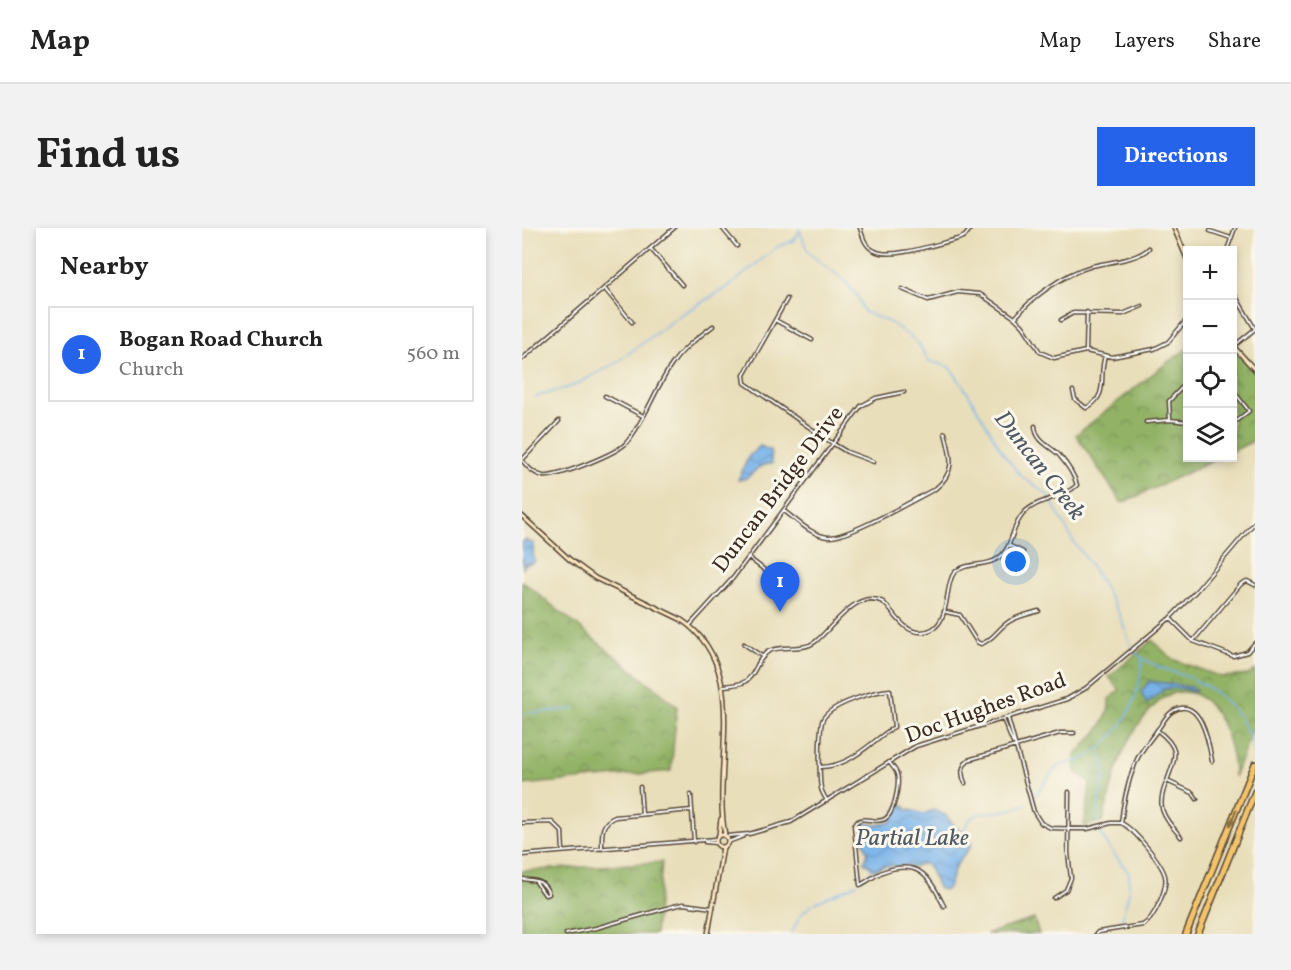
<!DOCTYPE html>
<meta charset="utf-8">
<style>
:root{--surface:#fff;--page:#f2f2f2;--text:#222;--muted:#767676;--line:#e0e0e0;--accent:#2563eb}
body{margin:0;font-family:Vollkorn,serif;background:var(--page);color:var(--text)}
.controls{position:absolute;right:18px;top:18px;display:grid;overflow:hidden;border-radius:0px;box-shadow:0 3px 9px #0003}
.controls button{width:54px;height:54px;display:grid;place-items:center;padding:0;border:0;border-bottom:2px solid var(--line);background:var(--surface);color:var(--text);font:30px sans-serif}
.you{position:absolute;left:494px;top:334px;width:21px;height:21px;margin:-15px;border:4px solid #fff;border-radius:50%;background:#1a73e8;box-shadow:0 0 0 9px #1a73e833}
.badge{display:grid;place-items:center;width:39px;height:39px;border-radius:50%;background:var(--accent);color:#fff;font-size:20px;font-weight:700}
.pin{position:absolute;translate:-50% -50px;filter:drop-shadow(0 2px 3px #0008)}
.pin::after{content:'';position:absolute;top:32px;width:21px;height:18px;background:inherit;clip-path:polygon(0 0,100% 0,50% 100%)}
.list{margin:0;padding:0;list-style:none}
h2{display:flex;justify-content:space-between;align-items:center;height:78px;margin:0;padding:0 24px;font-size:26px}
h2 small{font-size:20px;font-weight:400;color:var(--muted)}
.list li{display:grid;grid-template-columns:39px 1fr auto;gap:18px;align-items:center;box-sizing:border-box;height:96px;margin:0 12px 12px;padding:0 12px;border:2px solid var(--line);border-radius:0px}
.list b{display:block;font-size:22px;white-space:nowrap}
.list p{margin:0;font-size:20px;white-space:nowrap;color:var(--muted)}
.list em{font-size:20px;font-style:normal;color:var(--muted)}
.icon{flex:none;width:33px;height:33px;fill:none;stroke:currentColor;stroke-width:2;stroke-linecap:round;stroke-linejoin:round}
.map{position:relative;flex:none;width:733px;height:706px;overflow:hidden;border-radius:0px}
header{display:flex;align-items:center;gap:36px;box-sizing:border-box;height:84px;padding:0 30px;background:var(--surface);border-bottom:2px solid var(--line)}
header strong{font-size:28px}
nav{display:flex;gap:33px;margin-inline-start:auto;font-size:21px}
.intro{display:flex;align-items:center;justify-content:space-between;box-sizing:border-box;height:144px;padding:0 36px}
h1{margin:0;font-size:42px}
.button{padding:15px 27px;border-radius:0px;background:var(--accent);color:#fff;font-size:21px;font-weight:700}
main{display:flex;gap:36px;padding:0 36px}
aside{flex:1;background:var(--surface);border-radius:0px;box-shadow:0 3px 9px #0003}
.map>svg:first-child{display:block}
.forest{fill:url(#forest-crowns);stroke:#666e42;stroke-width:1.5}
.water{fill:url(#water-waves);stroke:#5a6e84;stroke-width:1.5}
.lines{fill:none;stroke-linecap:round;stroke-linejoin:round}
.stream{stroke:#78b3ea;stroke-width:1.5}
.street-casing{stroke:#554535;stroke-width:5}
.secondary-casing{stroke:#554535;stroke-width:6}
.highway-casing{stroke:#554535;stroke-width:8}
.street{stroke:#fff;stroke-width:2}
.secondary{stroke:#fae7c3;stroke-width:3}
.highway{stroke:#f2c36a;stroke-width:5}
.oneway{fill:#8d6f40}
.labels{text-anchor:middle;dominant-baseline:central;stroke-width:6;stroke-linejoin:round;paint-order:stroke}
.street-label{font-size:22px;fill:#3b2a1e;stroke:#fbf7ec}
.water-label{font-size:24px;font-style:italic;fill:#505a65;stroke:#fbf7ec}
</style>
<header>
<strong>Map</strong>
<nav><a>Map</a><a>Layers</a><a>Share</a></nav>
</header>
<div class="intro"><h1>Find us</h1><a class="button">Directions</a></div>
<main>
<aside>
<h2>Nearby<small></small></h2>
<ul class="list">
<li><span class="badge">1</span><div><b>Bogan Road Church</b><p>Church</p></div><em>560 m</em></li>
</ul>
</aside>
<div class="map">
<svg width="733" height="706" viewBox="0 0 733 706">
<defs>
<pattern id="forest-crowns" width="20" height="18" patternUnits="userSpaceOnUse" patternTransform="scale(1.5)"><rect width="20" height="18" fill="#92b266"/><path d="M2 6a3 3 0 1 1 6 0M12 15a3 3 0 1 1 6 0" fill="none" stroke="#789153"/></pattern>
<pattern id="water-waves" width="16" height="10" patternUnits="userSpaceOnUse" patternTransform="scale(1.5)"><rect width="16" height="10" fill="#78b3ea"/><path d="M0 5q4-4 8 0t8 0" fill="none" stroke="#6492bd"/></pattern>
</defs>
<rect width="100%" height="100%" fill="#fbf7ec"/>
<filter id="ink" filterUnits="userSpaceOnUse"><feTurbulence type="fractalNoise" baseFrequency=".0167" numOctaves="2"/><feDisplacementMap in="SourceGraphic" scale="12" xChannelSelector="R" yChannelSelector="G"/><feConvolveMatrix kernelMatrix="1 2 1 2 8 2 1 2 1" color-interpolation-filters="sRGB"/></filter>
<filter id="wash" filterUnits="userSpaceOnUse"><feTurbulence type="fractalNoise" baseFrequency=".008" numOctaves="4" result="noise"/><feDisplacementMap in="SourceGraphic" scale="24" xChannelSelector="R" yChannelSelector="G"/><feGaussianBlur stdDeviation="1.35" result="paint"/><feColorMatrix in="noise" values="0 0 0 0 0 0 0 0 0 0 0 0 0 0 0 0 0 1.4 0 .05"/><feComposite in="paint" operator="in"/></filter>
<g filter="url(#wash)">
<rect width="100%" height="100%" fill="#e8deba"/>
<!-- forest -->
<path class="forest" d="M710,114l23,26v72l-22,11z
M665,121l1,109h31l-97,45 -46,-68 93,-74z
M0,353l155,125 -6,65 -149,14z
M630,412l20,19 49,18 27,-2 7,-5v54l-21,53c1,-29 -17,-86 -52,-85 -11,0 -21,6 -28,14 -35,37 -39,68 -51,115l-19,5 5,-32 1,-12 -14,-10 -1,-17c15,-16 36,-33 34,-56l11,-9 -11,-13z
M140,634l-7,72h-133v-63z
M512,691l5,15h-53z"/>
<!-- water -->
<path class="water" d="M238,218l10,4 2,14c-18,-1 -19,16 -34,16l11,-24z
M3,312l9,4 -1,11 2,5 -2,3 -9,2 -1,5 -1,-27z
M627,453l42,6 6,5 -17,-4 -16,1 -17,15 -6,-12z
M378,577h4l2,4 18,5 9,-4 12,5 26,28v4c-9,9 -16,17 -19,29 -2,6 -2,10 -6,14l-7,-1 -10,-21 -4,-4h-5l-5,3 -29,-1 -12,4 -10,-8 4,-9 -7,-17 1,-11 3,-2 12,2 14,-3 4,-11z"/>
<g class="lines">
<!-- stream -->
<path class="stream" d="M277,0l6,17 5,9 34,26 13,16 7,16 27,11 21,15 6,5 11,18 21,6 19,28 34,58 17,22 28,20 25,46 17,23 16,26 13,24 13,33
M13,169l38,-11 43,-23 63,-47 52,-31 46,-38 16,-6 6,-9
M612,423c12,13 29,17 46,23 38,13 67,41 75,82
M0,486l52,-5
M510,571l24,-31c8,-6 18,-5 26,-9 38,-18 59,-60 60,-100
M576,594v-16l7,-30 -5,-27
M577,603l14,22 16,20v19l-8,31
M440,604l8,-13 9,-5 32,-4 15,-6
M339,652l13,-11
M293,675l42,-19
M269,706l10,-20 11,-9"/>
</g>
</g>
<g filter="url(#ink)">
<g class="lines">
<defs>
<path id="street" d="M200,0l15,18
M338,0c3,9 5,19 15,23 16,9 64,-8 83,-12l7,-3 6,-8
M688,3l21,7
M129,21l31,36
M705,22l8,-22
M82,60l28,34
M380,61l26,11 30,-8 22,2 35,24 8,8 17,26 14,6 32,-7 26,6 42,-8 14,-7 20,-24
M710,62l23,39
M265,71l-43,76 1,8 87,60 15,9 27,10
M493,90c18,-22 49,-44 77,-52 16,-4 46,-6 57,-18
M253,92l37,20
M539,92l12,-7 50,1 19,-8
M712,118l21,-17
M564,123l1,-39
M0,131l152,-131
M710,161l17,22 -17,13
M551,163l2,8 11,9c24,-12 12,-32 19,-52
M83,168l38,20
M648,192l-1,-19 19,-20
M624,194l24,-2 18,2
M0,232c5,7 12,14 21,16 13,2 76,-23 84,-34 19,-23 28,-54 46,-79 10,-15 26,-26 40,-37
M0,232l37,-39
M262,283c13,9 27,24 44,26 19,2 87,-38 107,-48 22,-18 16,-32 10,-56
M488,318l13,6
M227,330l22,17
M424,384l14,3 17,27 4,2c12,-4 17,-15 26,-21 9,-7 22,-9 32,-12
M648,390l23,23 40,15 14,-4 8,-9
M168,397l43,-47 128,-172 15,-8 28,-6
M671,413l48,-57 6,-3 8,4
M222,416l19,13
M202,458c5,-1 12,-1 18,-3 14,-5 14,-25 27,-32 14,-7 33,1 46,-9 18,-14 41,-54 68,-40 11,10 21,31 38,30 32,-1 22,-46 33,-59 11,-11 31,-6 43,-14 17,-11 13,-32 27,-46 14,-15 39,-14 53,-28 -3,-10 -11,-22 -18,-30 -10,-10 -23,-13 -24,-29
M486,490l26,94 7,11 10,5 36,1 24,-6h10c2,-19 7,-41 14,-59 5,-14 15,-23 23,-35 5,-6 8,-14 15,-18 28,-16 36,33 39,50
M481,491l10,24
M635,502c24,19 19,25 10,51l26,12 4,6
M367,534c3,4 7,8 8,12 3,10 -3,40 -12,45 -11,6 -23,-6 -31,6l6,60c9,-4 16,-11 25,-14 36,-12 45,8 59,35
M299,539c31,-1 48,-24 73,-40l-4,-37c-15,1 -59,14 -67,29 -4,8 -4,59 -2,69 1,5 4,9 6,13
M645,553c-12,27 -4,35 14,56
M443,555c-4,-9 -4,-15 3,-23l92,-27h14
M118,559l2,27
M169,567l3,47
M0,595l30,-1 10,10 1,19
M205,608l22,-2 42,-12 125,-76 151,-47 19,-11 84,-70 26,-27 59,-69
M183,614l11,1
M206,614l16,-6
M80,621c0,-14 -2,-26 13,-32l77,-7
M0,627l194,-16
M0,651c14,2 21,0 27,15l-4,1 -9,-13
M532,670l12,-8 5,-12 -3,-25 1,-61
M44,706l30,-6 78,-22 9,-2 30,4
M574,706l2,-2 45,-7c11,-6 25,-37 22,-49 -3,-13 -32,-48 -44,-53"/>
<path id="secondary" d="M652,0l14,33
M710,117l23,25
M0,288l47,43 26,19 85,41c73,48 31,146 45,216
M194 613a6 6 0 1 1 12 0a6 6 0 1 1-12 0Z
M197,607l2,-16
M186,706l15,-87"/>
<path id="highway" d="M664,706l69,-170
M676,706l57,-142"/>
</defs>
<!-- street casing -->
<use href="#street" class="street-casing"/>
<!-- secondary casing -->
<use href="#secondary" class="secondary-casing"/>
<!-- highway casing -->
<use href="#highway" class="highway-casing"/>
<!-- street -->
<use href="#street" class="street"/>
<!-- secondary -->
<use href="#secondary" class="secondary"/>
<!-- highway -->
<use href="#highway" class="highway"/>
</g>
<!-- one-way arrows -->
<defs><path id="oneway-solid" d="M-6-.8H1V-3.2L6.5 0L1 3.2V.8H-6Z" transform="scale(1.5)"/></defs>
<use class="oneway" href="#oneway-solid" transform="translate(711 590) rotate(112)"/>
</g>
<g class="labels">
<!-- street labels -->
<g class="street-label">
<text transform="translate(257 262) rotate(-53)">Duncan Bridge Drive</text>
<text transform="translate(464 481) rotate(-20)">Doc Hughes Road</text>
</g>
<!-- water labels -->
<g class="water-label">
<text transform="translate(517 238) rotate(52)">Duncan Creek</text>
<text x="390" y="611">Partial Lake</text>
</g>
</g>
</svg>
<div class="controls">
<button>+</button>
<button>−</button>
<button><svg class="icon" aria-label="locate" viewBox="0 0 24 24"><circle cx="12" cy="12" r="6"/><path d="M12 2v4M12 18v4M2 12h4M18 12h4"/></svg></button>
<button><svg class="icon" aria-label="layers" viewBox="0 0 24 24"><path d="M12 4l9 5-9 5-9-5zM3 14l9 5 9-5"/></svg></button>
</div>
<div class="you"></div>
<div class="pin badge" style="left:258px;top:384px">1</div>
</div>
</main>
